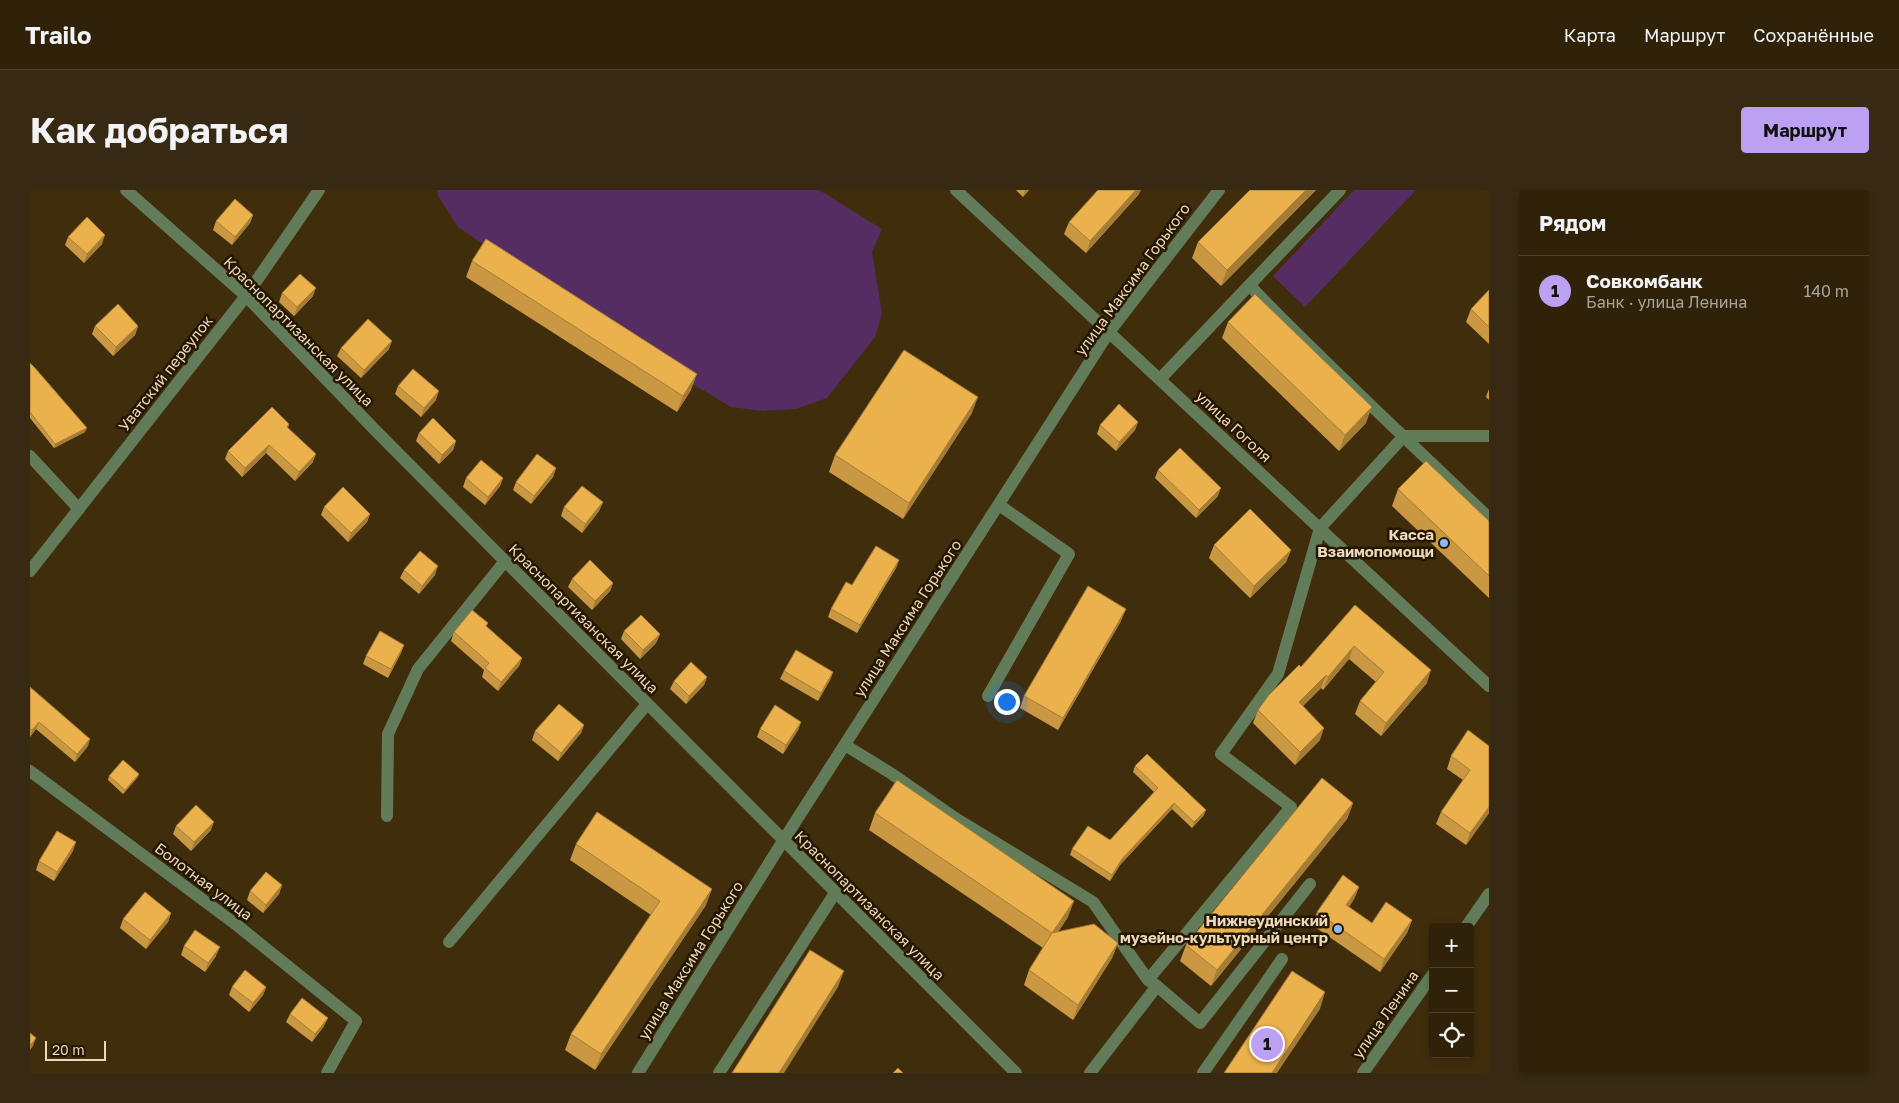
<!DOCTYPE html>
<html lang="ru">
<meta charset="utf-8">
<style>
:root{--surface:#302209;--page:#382a12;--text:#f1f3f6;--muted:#a8a49c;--line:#4b3f2a;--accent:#bca0f2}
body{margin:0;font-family:"Golos Text",sans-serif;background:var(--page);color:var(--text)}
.controls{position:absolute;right:15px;bottom:15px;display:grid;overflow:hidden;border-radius:5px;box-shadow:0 2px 8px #0003}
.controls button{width:45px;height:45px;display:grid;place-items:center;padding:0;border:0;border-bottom:1px solid var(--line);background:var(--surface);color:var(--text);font:25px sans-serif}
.scale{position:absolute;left:15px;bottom:12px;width:61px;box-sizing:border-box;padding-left:5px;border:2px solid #ecd8ba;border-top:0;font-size:14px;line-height:18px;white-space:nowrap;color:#ecd8ba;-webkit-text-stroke:4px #241600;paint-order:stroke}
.you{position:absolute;left:976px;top:511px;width:18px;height:18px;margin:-12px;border:4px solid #fff;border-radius:50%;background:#1a73e8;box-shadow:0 0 0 8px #1a73e833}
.badge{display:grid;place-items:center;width:32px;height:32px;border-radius:50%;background:var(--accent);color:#111;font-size:16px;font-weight:700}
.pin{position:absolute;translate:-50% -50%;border:2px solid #fff;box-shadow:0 1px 5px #0006}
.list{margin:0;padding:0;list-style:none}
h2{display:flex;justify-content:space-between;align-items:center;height:65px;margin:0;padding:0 20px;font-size:21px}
h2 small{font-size:16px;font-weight:400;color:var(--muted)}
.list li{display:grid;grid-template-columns:32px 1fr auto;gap:15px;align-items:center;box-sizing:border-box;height:70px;padding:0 20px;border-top:1px solid var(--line)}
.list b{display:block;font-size:19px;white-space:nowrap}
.list p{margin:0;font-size:16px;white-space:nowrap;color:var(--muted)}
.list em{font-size:16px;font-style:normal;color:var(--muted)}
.icon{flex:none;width:28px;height:28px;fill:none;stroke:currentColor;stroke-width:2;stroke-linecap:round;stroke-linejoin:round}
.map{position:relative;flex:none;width:1459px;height:883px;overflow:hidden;border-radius:5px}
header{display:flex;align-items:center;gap:30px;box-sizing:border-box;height:70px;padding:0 25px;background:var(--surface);border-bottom:1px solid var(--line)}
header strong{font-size:24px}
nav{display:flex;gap:28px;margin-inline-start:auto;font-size:18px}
.intro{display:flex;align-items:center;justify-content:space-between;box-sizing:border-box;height:120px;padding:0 30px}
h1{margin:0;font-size:35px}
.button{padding:12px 22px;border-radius:5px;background:var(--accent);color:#111;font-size:18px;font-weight:700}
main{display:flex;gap:30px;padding:0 30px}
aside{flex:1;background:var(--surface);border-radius:5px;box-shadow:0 2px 8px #0003}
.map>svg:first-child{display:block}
.green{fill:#562d62}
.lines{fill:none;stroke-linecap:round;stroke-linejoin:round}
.minor{stroke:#627c5a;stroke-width:12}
.wall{fill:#ca9842}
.shaded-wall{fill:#a47c36}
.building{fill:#ebb14d;stroke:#a47c36}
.poi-dot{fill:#8cb9fc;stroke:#241600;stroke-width:2}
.labels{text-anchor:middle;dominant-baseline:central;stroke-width:5;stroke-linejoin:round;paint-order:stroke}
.street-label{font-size:15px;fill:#ecd8ba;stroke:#241600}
.poi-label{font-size:15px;font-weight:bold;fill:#ecd8ba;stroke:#241600;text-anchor:end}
</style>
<header>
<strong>Trailo</strong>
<nav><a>Карта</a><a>Маршрут</a><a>Сохранённые</a></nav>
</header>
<div class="intro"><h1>Как добраться</h1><a class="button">Маршрут</a></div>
<main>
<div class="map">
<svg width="1459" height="883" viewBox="0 0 1459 883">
<rect width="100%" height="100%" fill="#402d0c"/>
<!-- green -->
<path class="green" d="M407,0h382l63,39 -10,23 10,61 -7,24 -48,61 -31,11 -33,2 -32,-4 -60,-36 -213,-144 -20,-31z
M1324,0h62l-111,117 -32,-31z"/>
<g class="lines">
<!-- minor -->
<path class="minor" d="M96,0l120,106 128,133 131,132 511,512
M926,0l533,496
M1220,96c77,80 159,155 239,232
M1130,189l180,-189
M0,266l49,53
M0,381l216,-275 73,-106
M958,506l81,-142 -70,-49
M815,555l47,29 60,42 141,86 55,78
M0,581l208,155 118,95 -29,52
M357,626l1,-82 30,-65 87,-108
M1436,737l23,-33
M419,752l198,-238
M1127,796l43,37 110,-139
M608,883l145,-232 326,-509 110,-142
M689,883l116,-180
M1060,883l67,-87 -9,-6 143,-173 -70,-53 57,-80 42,-146 84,-92h85
M1173,883l79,-114
M1333,883l70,-99"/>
</g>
<!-- wall -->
<path class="wall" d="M986,0h13l-6,7z
M1286,0l-95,96 -29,-28 6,-16z
M1109,4l-53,59 -22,-19 5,-12z
M223,25l-3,8 -18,22 -19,-15 3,-9z
M38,47l34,7 -18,19 -19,-18z
M442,71l219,129 -14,22 -211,-135z
M1459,100v54l-23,-22 5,-13z
M252,103l31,3 -19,20 -15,-14z
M1198,132l138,101 -27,28 -117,-113z
M65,136h43l-3,9 -22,21 -21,-22z
M311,158l48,1 -28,29 -24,-22z
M0,173l55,69 -31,16 -24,-30z
M368,196l38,14 -15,17 -26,-23z
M1459,199v11l-3,-3z
M942,223l-69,106 -74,-47 6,-17z
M1108,232l-3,8 -19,21 -19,-17 3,-9z
M259,234l-1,4 25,34 -18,19 -29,-28 -24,24 -17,-18 3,-8z
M389,243l37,8 -3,9 -14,14 -23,-23z
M526,278l-3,9 -22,27 -18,-14 3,-8z
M1128,280l60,26 -22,22 -41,-40z
M436,288h37l-3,8 -15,19 -22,-18z
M1368,299l91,32v77l-97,-92z
M573,312l-4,9 -17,22 -21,-17 3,-9z
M294,317l46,7 -3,8 -19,20 -27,-27z
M1184,355l77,5 -5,12 -36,36 -41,-40z
M869,370l-3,8 -39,65 -29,-16 3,-8z
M374,380l31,5 -16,19 -19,-16z
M542,389l41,4 -3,8 -18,19 -24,-23z
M1325,415l72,78 -46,53 -26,-22 5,-13 16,-19 -27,-23 -26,31 -2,-2 -18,18 17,34 -25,25 -42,-42 5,-13 43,-43z
M1091,431l-63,109 -38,-22 4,-12z
M457,437l35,31 -3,8 -21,25 -16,-14 2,-7 -33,-29 3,-9z
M594,441l36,3 -4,9 -16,16 -19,-20z
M374,455l-3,8 -13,25 -25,-14 3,-8z
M754,481l49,1 -3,8 -12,21 -38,-22z
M677,487l-3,8 -18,19 -16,-15 4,-8z
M0,497l58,59 -13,16 -39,-33 -6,8z
M771,532l-3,8 -15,24 -26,-17 3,-8z
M554,535l-3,8 -23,28 -26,-21 3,-9z
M1459,556v67l-23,32 -30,-21 5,-12 22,-32 -16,-11 4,-13z
M1105,576l69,49 -12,13 -20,-19 -52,56 -10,16 -40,-26 2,-6 38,-9 44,-48 -21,-20z
M109,584l-2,4 -14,16 -15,-14 1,-4z
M1323,613l-6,16 -136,167 -31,-25 6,-16z
M845,623l193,104 -10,15 60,11 -6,15 -39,62 -49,-35 5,-15 14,-22 -174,-118z
M146,636l35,4 -20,21 -18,-17z
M546,654l130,61 -111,165 -30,-20 6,-16 80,-119 -81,-55z
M43,661l-19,30 -18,-11 3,-9z
M252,695l-3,9 -16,19 -16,-13 3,-9z
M1329,697l-5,12 -5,8 23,16 40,-3 -5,13 -27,39 -68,-47 5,-13z
M141,723l-3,9 -22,27 -26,-21 3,-9z
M154,756l32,10 -11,16 -24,-17z
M202,797h34l-3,8 -14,17 -20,-17z
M260,824l34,12 -12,16 -26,-20z"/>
<!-- shaded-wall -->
<path class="shaded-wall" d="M995,0h4l-6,7z
M1106,0h5l-2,4 -53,59 4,-12z
M1276,0h10l-95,96 6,-16z
M223,25l-3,8 -18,22 3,-8z
M75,45l-3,9 -18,19 3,-9z
M286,98l-3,8 -19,20 3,-9z
M108,136l-3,9 -22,21 3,-9z
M362,151l-3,8 -28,29 3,-8z
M667,184l-6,16 -14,22 6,-16z
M409,201l-3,9 -15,17 3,-9z
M948,207l-6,16 -69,106 6,-16z
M1342,217l-6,16 -27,28 6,-16z
M1108,232l-3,8 -19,21 3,-9z
M57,238l-2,4 -31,16 1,-4z
M426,251l-3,9 -14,14 3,-9z
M239,255l-3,8 -24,24 3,-9z
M286,264l-3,8 -18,19 4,-9z
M526,278l-3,9 -22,27 3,-8z
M473,288l-3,8 -15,19 3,-8z
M1191,298l-3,8 -22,22 3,-8z
M573,312l-4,9 -17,22 3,-9z
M340,324l-3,8 -19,20 3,-9z
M1261,360l-5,12 -36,36 4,-12z
M869,370l-3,8 -39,65 3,-8z
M408,376l-3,9 -16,19 3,-8z
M583,393l-3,8 -18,19 3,-9z
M1096,419l-5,12 -63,109 5,-12z
M630,444l-4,9 -16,16 3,-9z
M374,455l-3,8 -13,25 3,-9z
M1324,456l-5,13 -26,31 5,-13z
M492,468l-3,8 -21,25 3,-9z
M1401,480l-4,13 -46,53 5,-13z
M803,482l-3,8 -12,21 3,-8z
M1296,485l-5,13 -27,27 5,-13z
M677,487l-3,8 -18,19 3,-8z
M9,532l-3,7 -6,8 2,-7z
M771,532l-3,8 -15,24 3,-9z
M554,535l-3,8 -23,28 3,-8z
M1294,538l-4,12 -25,25 5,-13z
M60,549l-2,7 -13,16 2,-8z
M109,584l-2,4 -14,16 2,-4z
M1144,613l-2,6 -52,56 -10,16 2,-6 10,-16z
M1323,613l-6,16 -136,167 6,-16z
M1459,617v6l-23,32 4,-12z
M1176,620l-2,5 -12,13 2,-6z
M184,632l-3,8 -20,21 3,-9z
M46,652l-3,9 -19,30 3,-9z
M252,695l-3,9 -16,19 3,-8z
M1329,697l-5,12 -13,19 5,-13z
M682,699l-6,16 -111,165 6,-16z
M1044,711l-6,16 -22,33 6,-17z
M141,723l-3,9 -22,27 4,-9z
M1382,730l-5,13 -27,39 4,-13z
M1088,753l-6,15 -39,62 5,-15z
M190,757l-4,9 -11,16 3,-9z
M814,781l-6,16 -54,86h-5z
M236,797l-3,8 -14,17 4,-9z
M1295,802l-5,17 -43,64h-5z
M298,828l-4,8 -12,16 3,-8z
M6,848l-3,8 -3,4v-4z"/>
<!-- building -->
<path class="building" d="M1068,0h38l-46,51 -21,-19z
M1220,0h56l-79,80 -29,-28z
M205,9l18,16 -18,22 -19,-16z
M57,27l18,18 -18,19 -19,-17z
M456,49l211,135 -14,22 -211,-135z
M270,84l16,14 -19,19 -15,-14z
M1459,100v37l-18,-18z
M1225,104l117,113 -27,28 -117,-113z
M88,114l20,22 -22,21 -21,-21z
M338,129l24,22 -28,29 -23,-22z
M874,160l74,47 -69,106 -74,-48z
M0,173l5,5 52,60 -32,16 -25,-32z
M383,179l26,22 -15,17 -26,-22z
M1089,214l19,18 -19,20 -19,-17z
M242,217l17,17 -2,3 29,27 -17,18 -30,-27 -24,23 -17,-17z
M403,228l23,23 -14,14 -23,-22z
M1150,258l41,40 -22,22 -41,-40z
M507,264l19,14 -22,28 -18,-14z
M451,270l22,18 -15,19 -22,-19z
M1396,271l63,60v55l-91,-87z
M552,296l21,16 -18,22 -21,-17z
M313,297l27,27 -19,19 -27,-26z
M1220,319l41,41 -37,36 -40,-41z
M846,356l23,14 -39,65 -29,-16 15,-27 6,3z
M390,361l18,15 -16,20 -18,-16z
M560,370l23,23 -18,18 -23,-22z
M1058,396l38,23 -63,109 -39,-22z
M1325,415l76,65 -45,53 -26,-22 24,-29 -30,-26 -26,31 -2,-2 -27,27 25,26 -24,24 -42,-42 11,-15 30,-30 2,2z
M442,420l16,13 -2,3 36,32 -21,24 -16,-14 4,-5 -35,-31z
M611,425l19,19 -17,16 -19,-19z
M350,441l24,14 -13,24 -25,-13z
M766,460l37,22 -12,21 -37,-22z
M661,472l16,15 -18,19 -15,-15z
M0,497l60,52 -13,15 -38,-32 -7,8 -2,-2z
M529,514l25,21 -23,28 -26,-22z
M745,515l26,17 -15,23 -26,-16z
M1438,540l21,16v61l-19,26 -29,-21 29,-42 -19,-14z
M1117,564l59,56 -12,12 -20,-19 -52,56 -10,16 -40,-26 16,-23 22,14 48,-52 -23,-22z
M93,570l16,14 -14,16 -16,-14z
M1292,588l31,25 -136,167 -31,-25z
M867,590l177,121 -22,32 -177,-120z
M166,615l18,17 -20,20 -18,-16z
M567,622l115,77 -111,165 -30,-20 89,-133 -84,-57z
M27,641l19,11 -19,30 -18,-11z
M236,682l16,13 -16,20 -16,-14z
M1313,685l16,12 -13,18 26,18 14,-21 26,18 -28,39 -67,-47z
M115,702l26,21 -21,27 -27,-21z
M1064,734l24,19 -40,62 -49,-35 23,-37z
M165,740l25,17 -12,16 -24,-17z
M780,760l34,21 -65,102h-47z
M215,780l21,17 -13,16 -21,-16z
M1262,781l33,21 -53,81h-48z
M272,808l26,20 -13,16 -25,-20z
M0,843l6,5 -6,8z
M868,878l5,5h-10z"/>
<!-- markers -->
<g class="poi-dot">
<circle cx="1414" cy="353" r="5"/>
<circle cx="1308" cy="739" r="5"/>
</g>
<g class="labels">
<!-- street labels -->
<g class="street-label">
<text transform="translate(1102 89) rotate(-54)">улица Максима Горького</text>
<text transform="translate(269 141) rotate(45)">Краснопартизанская улица</text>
<text transform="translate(135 183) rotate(-52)">Уватский переулок</text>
<text transform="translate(1204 236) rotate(43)">улица Гоголя</text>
<text transform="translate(554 428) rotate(45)">Краснопартизанская улица</text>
<text transform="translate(877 428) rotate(-57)">улица Максима Горького</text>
<text transform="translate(174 691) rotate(37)">Болотная улица</text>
<text transform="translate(840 715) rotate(45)">Краснопартизанская улица</text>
<text transform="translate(660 770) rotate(-58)">улица Максима Горького</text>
<text transform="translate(1355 824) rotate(-55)">улица Ленина</text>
</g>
<!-- poi labels -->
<g class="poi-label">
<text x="1404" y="344">Касса<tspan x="1404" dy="17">Взаимопомощи</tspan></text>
<text x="1298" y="730">Нижнеудинский<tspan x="1298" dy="17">музейно-культурный центр</tspan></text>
</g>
</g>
</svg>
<div class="controls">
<button>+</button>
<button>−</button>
<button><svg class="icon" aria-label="locate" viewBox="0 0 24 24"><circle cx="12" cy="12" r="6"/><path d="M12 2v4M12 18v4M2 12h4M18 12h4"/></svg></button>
</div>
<div class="scale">20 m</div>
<div class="you"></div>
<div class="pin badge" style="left:1237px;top:854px">1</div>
</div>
<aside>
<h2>Рядом<small></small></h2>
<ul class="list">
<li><span class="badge">1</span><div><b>Совкомбанк</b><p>Банк · улица Ленина</p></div><em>140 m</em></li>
</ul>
</aside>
</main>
